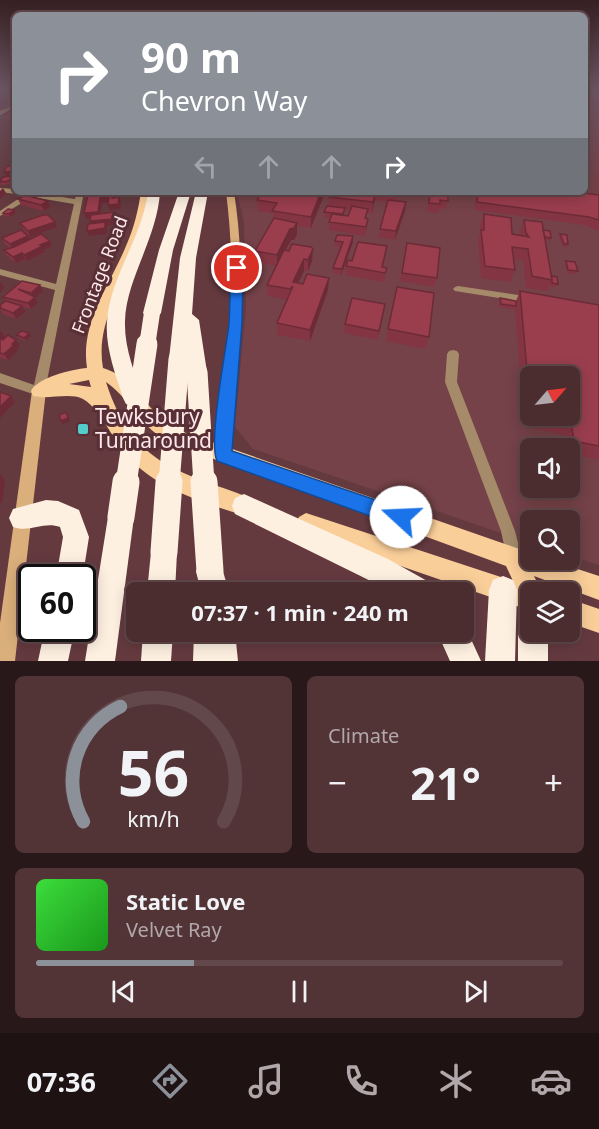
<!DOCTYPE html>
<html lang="en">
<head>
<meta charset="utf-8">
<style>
  body { margin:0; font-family:"Noto Sans",sans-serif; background:#523437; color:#f1f3f6; height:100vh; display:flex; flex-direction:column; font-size:22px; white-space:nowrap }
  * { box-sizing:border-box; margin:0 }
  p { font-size:20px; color:#b2a7aa }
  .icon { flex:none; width:33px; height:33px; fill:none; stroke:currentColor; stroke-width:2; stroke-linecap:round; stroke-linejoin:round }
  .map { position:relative; height:661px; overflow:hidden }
  .panel { display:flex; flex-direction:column; gap:15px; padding:15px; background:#29181a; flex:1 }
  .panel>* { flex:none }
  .banner { position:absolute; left:12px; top:12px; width:576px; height:183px; border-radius:9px; box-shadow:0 3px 15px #0003,0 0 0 2px #62484b; background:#8c9099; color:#fff; overflow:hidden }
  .needle { width:39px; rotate:62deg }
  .tools { position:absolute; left:520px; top:366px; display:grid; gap:12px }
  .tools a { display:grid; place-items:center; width:60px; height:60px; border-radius:9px; background:#4b2c2f; box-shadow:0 3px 15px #0003,0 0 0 2px #62484b; font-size:30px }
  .speed { position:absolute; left:18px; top:564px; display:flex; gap:12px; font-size:30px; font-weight:700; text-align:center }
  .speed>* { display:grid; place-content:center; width:78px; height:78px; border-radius:50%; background:#4b2c2f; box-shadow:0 3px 15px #0003,0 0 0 2px #62484b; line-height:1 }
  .speed .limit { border:3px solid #111; border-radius:9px; background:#fff; color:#111 }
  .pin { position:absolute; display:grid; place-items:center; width:51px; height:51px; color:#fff; margin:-26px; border:3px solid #fff; border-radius:50%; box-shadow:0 2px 6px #0007 }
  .me { position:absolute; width:66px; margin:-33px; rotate:290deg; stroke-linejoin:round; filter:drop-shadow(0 0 4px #0008) }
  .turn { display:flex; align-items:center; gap:21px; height:126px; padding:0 30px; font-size:27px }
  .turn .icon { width:78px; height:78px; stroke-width:2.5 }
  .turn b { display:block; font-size:42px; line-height:51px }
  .lanes { display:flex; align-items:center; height:57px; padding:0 30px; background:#0003; justify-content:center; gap:30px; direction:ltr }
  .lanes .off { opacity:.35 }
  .big { font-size:45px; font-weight:700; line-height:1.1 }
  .panel .tile { flex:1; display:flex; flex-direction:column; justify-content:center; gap:9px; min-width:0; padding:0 21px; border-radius:9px; background:#523437 }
  .panel .dial { align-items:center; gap:0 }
  .dial svg { height:156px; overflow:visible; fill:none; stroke:#62484b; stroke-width:7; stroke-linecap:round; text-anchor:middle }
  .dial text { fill:#f1f3f6; stroke:none }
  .song { display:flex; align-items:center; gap:18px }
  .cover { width:72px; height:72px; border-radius:9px; background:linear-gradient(135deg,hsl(120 70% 55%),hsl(120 70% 35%)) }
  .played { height:6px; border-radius:3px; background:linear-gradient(90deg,#8c9099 30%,#62484b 30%) }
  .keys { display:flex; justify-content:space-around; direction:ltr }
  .heat { display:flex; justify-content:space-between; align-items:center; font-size:33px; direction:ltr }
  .panel .tiles { flex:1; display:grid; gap:15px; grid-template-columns:1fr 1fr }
  .tile:last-child { grid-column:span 2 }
  .trip { position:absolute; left:126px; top:582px; width:348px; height:60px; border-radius:9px; background:#4b2c2f; box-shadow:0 3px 15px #0003,0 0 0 2px #62484b; font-weight:700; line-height:60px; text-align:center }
  .menu { display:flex; height:96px; justify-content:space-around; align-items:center; background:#1e1213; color:#b2a7aa }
  .menu .icon { width:42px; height:42px }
  .menu .on { color:#8c9099 }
  .menu b { font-size:27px; color:#f1f3f6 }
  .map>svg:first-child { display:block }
</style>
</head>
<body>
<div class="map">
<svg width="599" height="661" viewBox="0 0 599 661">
  <rect width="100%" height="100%" fill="#643a3f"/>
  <path fill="#744248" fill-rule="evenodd" d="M585 89H599V565L570 556V520H531V543L253 449 235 427 246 306 244 223 237 192H585ZM531 376H570V416H531ZM531 448H570V488H531Z"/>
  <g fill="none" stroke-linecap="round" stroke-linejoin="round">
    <g fill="#a58b6a" fill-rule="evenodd">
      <path d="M3 89H15V92L5 91Z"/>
      <path d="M15 105V109L0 115V111Z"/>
      <path d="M0 188 15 189V192H30L75 199 76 192H84L45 391 43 394 39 396 0 383V373L34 385 55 290 0 275V269L56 284 74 204 32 197 0 216V211L24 195 0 192Z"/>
      <path d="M458 286 531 297 536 300 531 303 455 291 453 289 455 287Z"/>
      <path d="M453 350 457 351 459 354 457 382 515 531 522 558 520 564 514 566 508 564 501 531 445 382 447 354 449 351Z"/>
    </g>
    <g fill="#daaf7b" fill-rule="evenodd">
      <path d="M226 192H234C246 268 240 338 232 414 231 427 233 449 228 460L223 462 218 460 215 455V443C217 413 223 384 227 355 233 300 233 246 226 192Z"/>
      <path d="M39 386 44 387 46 391 15 661H0V623L32 391 34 387Z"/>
    </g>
    <g fill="#face99" fill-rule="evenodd">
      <path d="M141 192H151C149 211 145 228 138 246 123 286 95 324 103 368 131 377 135 392 154 411 163 421 174 427 186 433L531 553V560H550L599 576V600L534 576 542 592H531V611L299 531 295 524 299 517 306 513 513 581 506 566 173 444C138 427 134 402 106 382 134 470 184 471 258 501L261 508 258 515 251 518C209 504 159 491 128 457 111 439 104 412 83 399 70 392 47 400 33 396L31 391C37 378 72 369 87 368 80 323 110 285 126 246 134 228 138 211 141 192ZM89 380 91 387 69 384Z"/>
      <path d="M570 599 599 609V633L570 623Z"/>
    </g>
    <g fill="#fdf0e1" fill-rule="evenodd">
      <path d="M148 192H160C157 239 126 279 125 321 124 348 135 373 143 398L140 404 133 406 126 404 123 398C115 373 105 347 107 321 110 277 142 238 148 192Z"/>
      <path d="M179 192H191L173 250 161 313 158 317H146L143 313 159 250Z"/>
      <path d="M196 192H208L196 258 192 314 199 320 207 372 204 377 197 380 190 377 186 363 179 366 172 364 169 359 180 258Z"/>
      <path d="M244 494 388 559 429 582 433 592H393L235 514 232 506 235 498Z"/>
      <path d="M46 500 58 501 79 510 89 537 82 581V578H56L63 537 60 527C44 521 29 533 13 527L9 518 13 509Z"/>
      <path d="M121 505 130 508 134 517 115 661H85L108 517 112 508Z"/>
      <path d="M164 539 173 543 177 552 175 592H147L151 552 155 543Z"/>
      <path d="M210 557 220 561 229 592H201L196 571 200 561Z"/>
      <path d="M503 576 513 580 517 590 515 661H485L489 590 493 580Z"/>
      <path d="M531 618V632H548V661H518V632L523 622Z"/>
      <path d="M464 624 481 661H450L437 632H464Z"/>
      <path d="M45 628H75L68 661H38Z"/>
      <path d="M143 632H173L171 661H141Z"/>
      <path d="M194 632H235L238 661H193Z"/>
    </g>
    <path stroke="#fdf0e1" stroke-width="16" d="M147 346 152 313"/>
    <g stroke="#fdf0e1" stroke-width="21">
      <path d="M197 372 204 484"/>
      <path d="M126 484 147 344"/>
      <path d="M169 484 179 359"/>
    </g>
    <g stroke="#fdf0e1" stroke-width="27">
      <path d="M204 482 210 571"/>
      <path d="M121 517 126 482"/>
      <path d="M164 552 169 482"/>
    </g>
  </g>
  <g fill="#843543" fill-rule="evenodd">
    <path d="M8 93H15V101L0 109 9 97Z"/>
    <path d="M15 107V120L6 119 4 114Z"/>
    <path d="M12 179 10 184 1 185 0 183V181Z"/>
    <path d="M262 192H324V195L311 228 297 226V234L294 240H291L285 250 312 261 308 271H304L298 283 328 290 310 341 277 335V323L287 300 267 296V285L276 266 256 262 255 251 273 220V213L258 211 257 200Z"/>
    <path d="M331 192H400L397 201 406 202 405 211 395 240 379 237 380 229 387 202 375 200 372 213H367L366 218 367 227 365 236 329 230V222L330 218H324V212L329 206V197ZM345 210H350L348 216 344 215Z"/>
    <path d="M430 192H448L446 209 439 208 438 213 427 211Z"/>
    <path d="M476 192H576L599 196V231L585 225 475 210Z"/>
    <path d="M18 199 48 201 50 207 44 211 21 205Z"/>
    <path d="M3 213H16L10 217 4 216Z"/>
    <path d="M484 214 512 234 521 235 520 231 524 220 543 230 551 238 550 241 545 240 552 276 558 284 556 287 550 286V285L547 291 526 288 523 260 513 259 515 270 510 282 481 278 478 241 480 233V225Z"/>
    <path d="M20 223 57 227 30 237 23 229Z"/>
    <path d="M560 234 568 244 567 247H563L559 236Z"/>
    <path d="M28 236 30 239 52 246 44 250 45 252 27 261 25 259 16 263 7 256 4 250 10 248 5 244 2 238Z"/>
    <path d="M353 236V242L341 275 333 273V268L341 247 335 246V241Z"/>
    <path d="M407 243 437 278 434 287 400 281Z"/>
    <path d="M386 255 383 267 387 268 384 282 345 275 346 266 352 261Z"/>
    <path d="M566 261 578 271 576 274 567 273 565 264Z"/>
    <path d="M40 285 43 291 35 298 38 303 31 309 23 307 26 312 16 319 3 314 0 309V305L6 301 3 297Z"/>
    <path d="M397 287 429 337 425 349 386 341Z"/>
    <path d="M520 291 599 305V460L570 453V448H565L563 435 524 426 515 309 499 307V301L500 298 516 301ZM531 376 570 416H531Z"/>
    <path d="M385 304 378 340 344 333 345 324Z"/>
    <path d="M0 331 5 337 2 340 20 346 17 349 18 351 8 360 0 358Z"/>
    <path d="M29 333 31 336 26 341 18 338 17 335Z"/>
  </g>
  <g fill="#6c2b37">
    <path d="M15 99V101L10 104 9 102Z"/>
    <path d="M7 100 9 104 0 109V103Z"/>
    <path d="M15 168V174L5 175 4 172Z"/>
    <path d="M3 188 6 193 0 199V191Z"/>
    <path d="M89 192H106V194L91 197Z"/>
    <path d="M321 192H324V195L311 228V217Z"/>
    <path d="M376 193 374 204 372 213 373 202Z"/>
    <path d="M109 197 111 203H102L100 217 86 219 84 213 100 198Z"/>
    <path d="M119 197 121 203 120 209 110 210 108 205Z"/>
    <path d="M48 201 50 207 44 211 41 205Z"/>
    <path d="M406 202 405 211 395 240 396 231Z"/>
    <path d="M14 210 16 213 10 217 9 214Z"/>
    <path d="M115 212 117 218 116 224 107 226V234L89 236 87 231 92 227 90 221Z"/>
    <path d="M55 222 57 227 30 237 28 231Z"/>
    <path d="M297 223V234L294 240H291L277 266V255L290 229Z"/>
    <path d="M28 236 31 241 13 250 10 244Z"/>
    <path d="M353 236V242L341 275 342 269Z"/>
    <path d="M50 241 52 246 44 250 45 252 27 261 24 255 40 245Z"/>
    <path d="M313 249 312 261 308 271V260Z"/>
    <path d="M22 253 25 259 16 263 13 257Z"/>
    <path d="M304 259V271L293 294V282Z"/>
    <path d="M329 278 328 290 310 341V330Z"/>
    <path d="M1 282 4 288 0 293V283Z"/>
    <path d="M40 285 43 291 35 298 38 303 31 309 28 303 34 298 31 293Z"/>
    <path d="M22 306 26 312 16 319 13 313Z"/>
    <path d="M1 331 5 337 0 341V332Z"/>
    <path d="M29 333 31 336 26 341 24 338Z"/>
    <path d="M16 340 20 346 17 349 18 351 8 360 4 354Z"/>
    <path d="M11 396 15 402 0 418V407Z"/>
    <path d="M66 412 70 421 63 424 61 421Z"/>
    <path d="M0 474 5 480 2 503H0Z"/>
  </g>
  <g fill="#9a3e4e" stroke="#6c2b37" stroke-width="1.5">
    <path d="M14 89 15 94 8 93V90Z"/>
    <path d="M9 97H15V99L9 102 7 100 0 101Z"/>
    <path d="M15 107V114H4Z"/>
    <path d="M7 166H15L14 171 4 172Z"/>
    <path d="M11 176 9 181 0 182 3 177Z"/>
    <path d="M104 192H113L112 198 119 197 118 204 108 205 109 197 100 198 98 212 84 213 88 195 104 194Z"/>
    <path d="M262 192H321L311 217 272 211 277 203 257 200Z"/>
    <path d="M331 192H366L376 193 373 202 329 197Z"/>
    <path d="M430 192H448V201L440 200V204L429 203Z"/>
    <path d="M478 192H576L599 195V220L589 217 477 202Z"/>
    <path d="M25 195 48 201 41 205 18 199Z"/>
    <path d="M388 200 406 202 396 231 380 229Z"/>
    <path d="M327 206 345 208 343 214 324 212Z"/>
    <path d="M352 206 368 209 365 218 368 219 366 227 329 222 332 214 348 216Z"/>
    <path d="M8 209 14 210 9 214 3 213Z"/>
    <path d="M115 212V219L90 221 91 215Z"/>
    <path d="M484 214 511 218 512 234 529 237 526 233 524 220 542 222 552 280 532 276 528 249 512 247 515 270 485 266 481 230H484Z"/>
    <path d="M43 215H48L55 222 28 231 20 223Z"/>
    <path d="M274 218 297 223 294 228 290 229 277 255 255 251Z"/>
    <path d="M105 222V228L87 231 88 224Z"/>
    <path d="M21 230 28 236 10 244 2 238Z"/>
    <path d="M543 230 550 231 551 238 545 237Z"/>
    <path d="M41 234 50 241 40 245 43 246 24 255 22 253 13 257 4 250 14 247Z"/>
    <path d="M560 234 567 235 568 244H564Z"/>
    <path d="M337 235 353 236 342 269 333 268 343 242 335 241Z"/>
    <path d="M358 242 387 246 382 267 387 268 385 273 346 266 348 260 352 261Z"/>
    <path d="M407 243 440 248 437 278 402 273Z"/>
    <path d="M292 244 311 247 313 249 308 260 304 259 293 282 303 284 307 274 329 278 310 330 277 323 293 286 290 289 267 285 284 250 289 251Z"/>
    <path d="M566 261 575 262 578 271 568 270Z"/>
    <path d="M552 276 557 277 558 284 552 283Z"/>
    <path d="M22 281 40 285 31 293 18 289 35 297 28 303 3 297Z"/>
    <path d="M397 287 434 293 429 337 388 329Z"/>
    <path d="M520 291 599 305V446L574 441 571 423 534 416H570V376H531V415Z"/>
    <path d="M352 298 385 304 379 331 345 324Z"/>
    <path d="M500 298 516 301V306L501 304Z"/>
    <path d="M6 301 22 306 13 313 0 308 1 307 0 305Z"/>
    <path d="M21 331 29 333 24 338 17 335Z"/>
    <path d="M8 335 16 340 12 344 14 345 4 354 0 353V339L3 340Z"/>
    <path d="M0 392 11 396 0 407Z"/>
    <path d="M66 412 68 418 61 421 59 415Z"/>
  </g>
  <linearGradient id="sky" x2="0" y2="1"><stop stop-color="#372023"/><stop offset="0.49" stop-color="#6c5563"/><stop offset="1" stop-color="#6c5563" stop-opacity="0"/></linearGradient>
  <rect width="599" height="181" fill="url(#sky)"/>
  <path fill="#1a73e8" stroke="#114b97" stroke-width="1.5" d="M237 265 243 268 242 323 232 451 408 511 410 517 408 524 401 527 217 461C208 441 226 351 229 324 230 306 230 287 231 268Z"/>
  <rect fill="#53cdc9" stroke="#582f34" stroke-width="2" x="77" y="423" width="12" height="12" rx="3"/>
  <g text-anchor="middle" stroke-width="6" stroke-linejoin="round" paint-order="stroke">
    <g font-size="18" fill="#fde7e9" stroke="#582f34">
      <text transform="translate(100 275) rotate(-69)" y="6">Frontage Road</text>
    </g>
    <g font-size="21" fill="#fde7e9" stroke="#582f34" text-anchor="start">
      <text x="95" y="424">Tewksbury<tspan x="95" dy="24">Turnaround</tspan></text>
    </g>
  </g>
</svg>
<div class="tools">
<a><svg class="needle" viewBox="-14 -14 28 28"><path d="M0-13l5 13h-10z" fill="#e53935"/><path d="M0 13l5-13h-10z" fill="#b2a7aa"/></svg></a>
<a><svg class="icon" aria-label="sound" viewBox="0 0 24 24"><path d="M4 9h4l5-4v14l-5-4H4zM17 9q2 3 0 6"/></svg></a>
<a><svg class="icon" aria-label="search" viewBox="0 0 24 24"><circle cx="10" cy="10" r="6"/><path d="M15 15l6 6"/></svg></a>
<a><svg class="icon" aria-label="layers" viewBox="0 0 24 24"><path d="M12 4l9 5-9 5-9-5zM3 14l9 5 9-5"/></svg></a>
</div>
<div class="speed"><div class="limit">60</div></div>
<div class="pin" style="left:237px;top:268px;background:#d93025"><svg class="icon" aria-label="arrive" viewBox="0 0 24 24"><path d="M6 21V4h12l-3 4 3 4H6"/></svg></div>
<svg class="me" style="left:401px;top:517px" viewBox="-20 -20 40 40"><circle r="19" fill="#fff"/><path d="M0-13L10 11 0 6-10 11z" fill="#1a73e8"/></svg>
<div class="trip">07:37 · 1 min · 240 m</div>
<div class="banner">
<div class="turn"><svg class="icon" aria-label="right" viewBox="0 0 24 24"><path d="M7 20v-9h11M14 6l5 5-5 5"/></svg><div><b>90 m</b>Chevron Way</div></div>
<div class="lanes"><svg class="icon off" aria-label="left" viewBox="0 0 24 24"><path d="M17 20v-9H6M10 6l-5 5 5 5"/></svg><svg class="icon off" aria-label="ahead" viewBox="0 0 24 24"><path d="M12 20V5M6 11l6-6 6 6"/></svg><svg class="icon off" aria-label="ahead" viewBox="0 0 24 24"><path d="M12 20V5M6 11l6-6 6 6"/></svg><svg class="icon" aria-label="right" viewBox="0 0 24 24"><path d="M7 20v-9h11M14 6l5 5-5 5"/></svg></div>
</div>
</div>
<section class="panel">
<div class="tiles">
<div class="tile dial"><svg viewBox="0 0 100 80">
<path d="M14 69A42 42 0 1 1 86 69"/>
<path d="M14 69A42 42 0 0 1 33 10" stroke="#8c9099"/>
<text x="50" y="56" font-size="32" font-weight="700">56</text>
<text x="50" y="72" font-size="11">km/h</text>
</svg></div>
<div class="tile"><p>Climate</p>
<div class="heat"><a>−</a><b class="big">21°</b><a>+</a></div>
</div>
<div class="tile">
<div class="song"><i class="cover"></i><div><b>Static Love</b><p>Velvet Ray</p></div></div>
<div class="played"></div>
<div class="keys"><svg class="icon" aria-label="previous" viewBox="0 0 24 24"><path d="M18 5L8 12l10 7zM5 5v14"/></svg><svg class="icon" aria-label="pause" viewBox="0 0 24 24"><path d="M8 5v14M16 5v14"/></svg><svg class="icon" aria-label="next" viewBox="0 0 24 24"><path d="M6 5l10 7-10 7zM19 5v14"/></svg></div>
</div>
</div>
</section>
<nav class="menu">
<b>07:36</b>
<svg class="icon on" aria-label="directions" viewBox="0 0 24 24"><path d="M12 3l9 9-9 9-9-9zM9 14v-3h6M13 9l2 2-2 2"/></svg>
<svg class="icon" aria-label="music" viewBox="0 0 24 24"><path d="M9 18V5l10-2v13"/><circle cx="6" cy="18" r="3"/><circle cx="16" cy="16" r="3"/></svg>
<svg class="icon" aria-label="phone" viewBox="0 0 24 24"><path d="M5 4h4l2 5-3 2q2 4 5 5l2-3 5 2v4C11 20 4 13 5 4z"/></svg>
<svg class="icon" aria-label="climate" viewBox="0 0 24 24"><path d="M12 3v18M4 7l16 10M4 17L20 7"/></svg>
<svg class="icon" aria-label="car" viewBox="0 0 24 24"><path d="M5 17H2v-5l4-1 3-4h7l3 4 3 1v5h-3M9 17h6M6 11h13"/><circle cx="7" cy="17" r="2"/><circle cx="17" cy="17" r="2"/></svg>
</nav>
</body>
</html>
